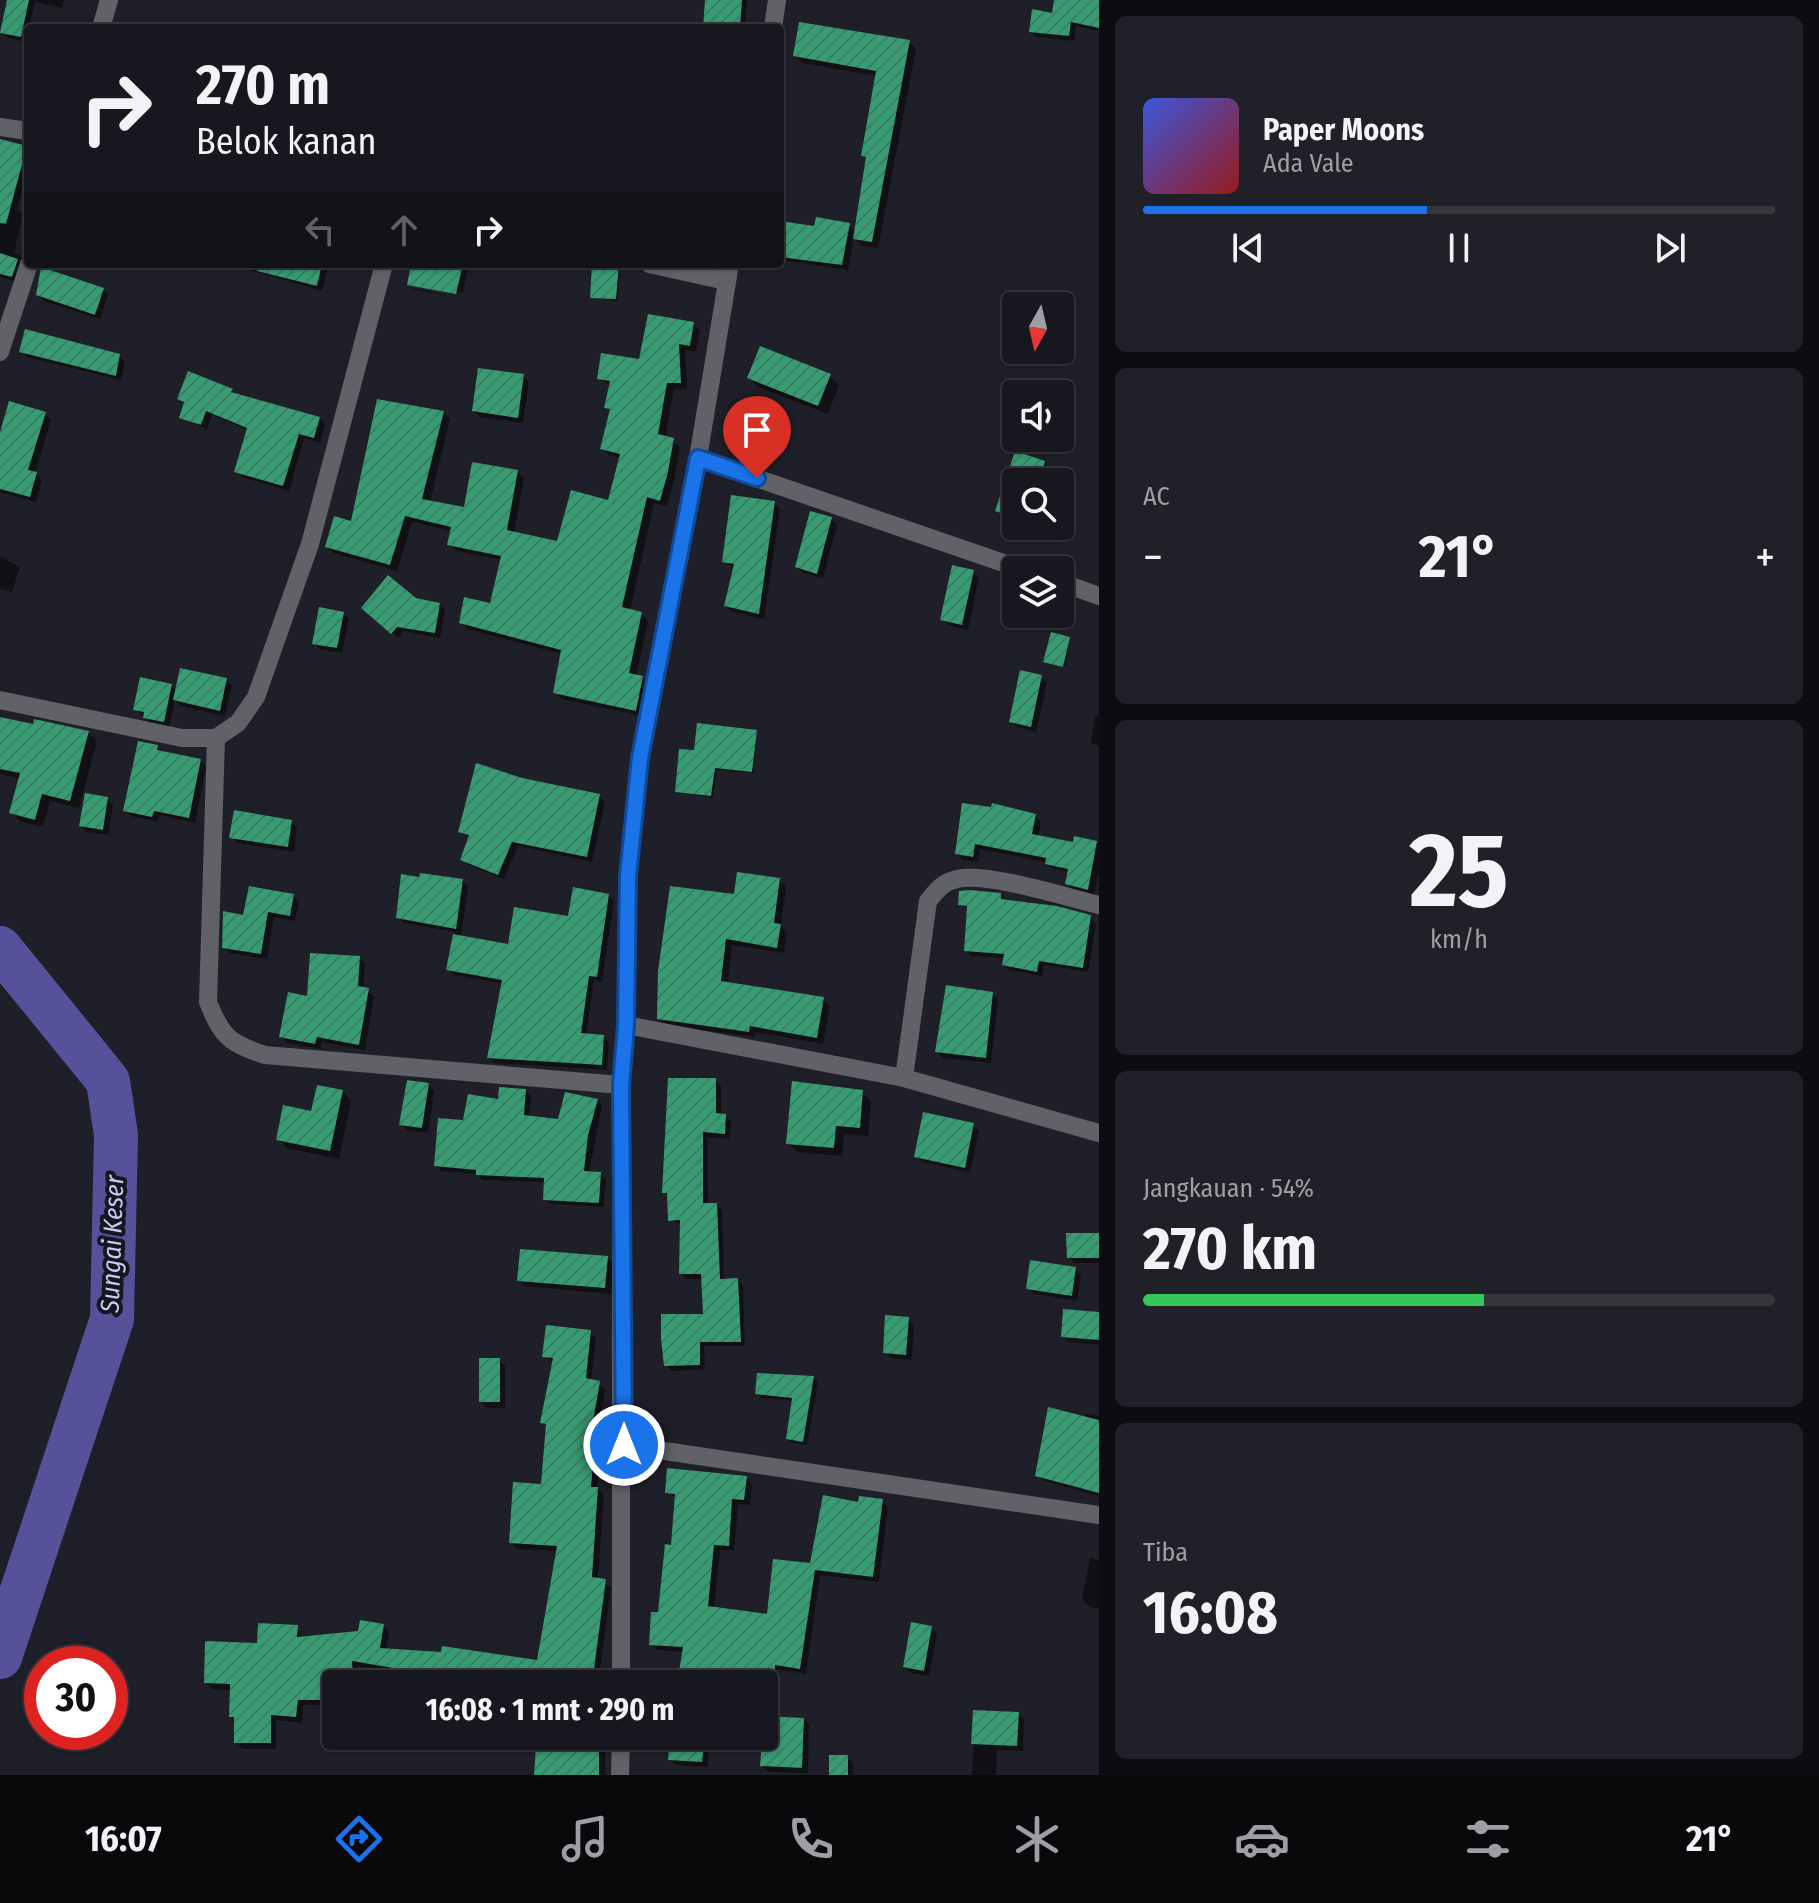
<!DOCTYPE html>
<html lang="id">
<head>
<meta charset="utf-8">
<style>
  body { margin:0; font-family:"Fira Sans Condensed",sans-serif; background:#202028; color:#f1f3f6; height:100vh; display:flex; flex-direction:column; font-size:30px; white-space:nowrap }
  * { box-sizing:border-box; margin:0 }
  p { font-size:26px; color:#9e9fa4 }
  .icon { flex:none; width:44px; height:44px; fill:none; stroke:currentColor; stroke-width:2; stroke-linecap:round; stroke-linejoin:round }
  .map { position:relative; flex:1; overflow:hidden }
  .details { display:flex; flex-direction:column; gap:16px; padding:16px; background:#0d0d11; width:720px }
  .details>* { flex:none }
  .banner { position:absolute; left:24px; top:24px; width:760px; height:244px; border-radius:8px; box-shadow:0 2px 6px #0004,0 0 0 2px #36363d; background:#17171f; color:#f1f3f6; overflow:hidden }
  .needle { width:52px; rotate:188deg }
  .controls { position:absolute; left:1002px; top:292px; display:grid; gap:16px }
  .controls a { display:grid; place-items:center; width:72px; height:72px; border-radius:8px; background:#17171f; box-shadow:0 2px 6px #0004,0 0 0 2px #36363d; font-size:40px }
  .speed { position:absolute; left:24px; top:1646px; display:flex; gap:16px; font-size:40px; font-weight:700; text-align:center }
  .speed>* { display:grid; place-content:center; width:104px; height:104px; border-radius:50%; background:#17171f; box-shadow:0 2px 6px #0004,0 0 0 2px #36363d; line-height:1 }
  .speed .limit { border:12px solid #d22; background:#fff; color:#111 }
  .pin { position:absolute; display:grid; place-items:center; width:68px; height:68px; color:#fff; margin:-82px -34px; border-radius:50% 50% 50% 0; rotate:-45deg; box-shadow:0 0 8px #0007 }
  .pin .icon { rotate:45deg }
  .me { position:absolute; width:88px; margin:-44px; rotate:0deg; stroke-linejoin:round; filter:drop-shadow(0 0 6px #0008) }
  .turn { display:flex; align-items:center; gap:28px; height:168px; padding:0 40px; font-size:36px }
  .turn .icon { width:104px; height:104px; stroke-width:2.5 }
  .turn b { display:block; font-size:56px; line-height:68px }
  .lanes { display:flex; align-items:center; height:76px; padding:0 40px; background:#0003; justify-content:center; gap:40px; direction:ltr }
  .lanes .off { opacity:.35 }
  .big { font-size:60px; font-weight:700; line-height:1.1 }
  .details .card { flex:1; display:flex; flex-direction:column; justify-content:center; gap:12px; min-width:0; padding:0 28px; border-radius:12px; background:#202028 }
  .details .dial { align-items:center; gap:0 }
  .dial b { font-size:104px; line-height:1 }
  .song { display:flex; align-items:center; gap:24px }
  .cover { width:96px; height:96px; border-radius:12px; background:linear-gradient(135deg,hsl(230 70% 55%),hsl(0 70% 35%)) }
  .played { height:8px; border-radius:4px; background:linear-gradient(90deg,#1a73e8 45%,#36363d 45%) }
  .keys { display:flex; justify-content:space-around; direction:ltr }
  .heat { display:flex; justify-content:space-between; align-items:center; font-size:44px; direction:ltr }
  .charge { height:12px; border-radius:6px; background:linear-gradient(90deg,#34c759 54%,#36363d 0) }
  .trip { position:absolute; left:322px; top:1670px; width:456px; height:80px; border-radius:8px; background:#17171f; box-shadow:0 2px 6px #0004,0 0 0 2px #36363d; font-weight:700; line-height:80px; text-align:center }
  .menu { display:flex; height:128px; justify-content:space-around; align-items:center; background:#09090c; color:#9e9fa4 }
  .menu .icon { width:56px; height:56px }
  .menu .on { color:#1a73e8 }
  .menu b { font-size:36px; color:#f1f3f6 }
  main { display:flex; flex:1; min-height:0 }
  .map>svg:first-child { display:block }
</style>
</head>
<body>
<main>
<div class="map">
<svg width="1099" height="1775" viewBox="0 0 1099 1775">
  <defs>
    <pattern id="building-hatch" width="6" height="6" patternUnits="userSpaceOnUse" patternTransform="scale(2)"><rect width="6" height="6" fill="#369c72"/><path d="M-1 1l2-2M0 6l6-6M5 7l2-2" fill="none" stroke="#3c7f64"/></pattern>
  </defs>
  <rect width="100%" height="100%" fill="#1f1f29"/>
  <g fill="#0007">
    <path d="M9 0H64L62 8 35 2 26 42 8 38 2 32Z"/>
    <path d="M707 0H747L745 28H705Z"/>
    <path d="M1057 0H1099V31L1076 26 1074 41 1036 37 1031 32 1054 15Z"/>
    <path d="M157 24 173 28H156Z"/>
    <path d="M909 42 916 49 878 248 862 246 854 238 848 270 780 260V223L816 228 849 225 856 232 868 160 863 155 877 76 802 63 795 55Z"/>
    <path d="M0 140 28 149V170L17 209 23 214 14 252 23 258 18 282 0 277Z"/>
    <path d="M230 264H329L322 291Z"/>
    <path d="M413 264H464L468 269 463 293 413 284V288L462 299 415 290 409 284Z"/>
    <path d="M594 264H620L618 301 592 297Z"/>
    <path d="M102 289 108 295 100 319 44 301 38 294Z"/>
    <path d="M693 324 700 331 696 352 685 350 687 389 674 390 665 438 680 447 674 480 667 507 654 503 630 611 641 614 648 621 636 677 649 685 642 716 562 699 555 692 562 654 468 629 461 622 492 605 502 560 457 551 450 544 452 531 412 522 397 571 334 553 327 546 352 523 443 412 450 419 430 502 466 509 517 471 524 478 514 533 559 543 610 503 621 458 609 455 602 448 611 411 607 407 611 386 600 379 641 361Z"/>
    <path d="M21 351 119 356 125 362 121 380 27 357Z"/>
    <path d="M523 376 529 382 523 423 480 417 474 411Z"/>
    <path d="M830 376 839 385 828 414 758 387 749 378Z"/>
    <path d="M232 391 236 396 319 418 325 424 320 443 304 438 289 491 242 477 236 471 248 430 212 415 207 430 181 417 185 405 179 399Z"/>
    <path d="M45 414 51 420 35 473 42 480 36 502 0 492V429Z"/>
    <path d="M1016 454 1044 463 1050 469 1046 482H1016V521L998 511Z"/>
    <path d="M774 503 780 509 764 619 732 612 726 606 735 568 724 561Z"/>
    <path d="M831 519 837 525 823 578 803 573 797 567Z"/>
    <path d="M0 556 20 567 12 592 0 589Z"/>
    <path d="M973 572 979 578 968 630 948 625 942 619Z"/>
    <path d="M415 600 439 605 445 610 440 638 403 631 398 638 368 613Z"/>
    <path d="M343 613 349 619 342 653 320 649 314 643Z"/>
    <path d="M1069 639 1066 666 1046 661Z"/>
    <path d="M1041 677 1047 683 1036 732 1017 727 1011 721Z"/>
    <path d="M226 680 232 686 225 716 181 706 175 700 169 727 151 723 135 709 171 686 177 691Z"/>
    <path d="M1095 716 1099 717V748L1091 742Z"/>
    <path d="M0 719 88 733 97 741 79 808 50 801 43 827 20 821 11 812 20 779 0 774Z"/>
    <path d="M756 732 754 773 717 770 713 798 677 792 696 752Z"/>
    <path d="M157 747 163 753 200 761 206 767 195 823 159 815 158 822 131 816 125 810Z"/>
    <path d="M521 779 599 796 605 802 592 862 518 846 504 879 468 865 462 860 470 838 461 831Z"/>
    <path d="M107 799 113 805 108 835 87 832 81 826Z"/>
    <path d="M964 806 1035 816 1041 822 1038 837 1075 844 1076 839 1099 843V872L1094 894 1073 889 1067 883 1069 872 1053 869 1046 862 980 849 978 862 963 860 957 854Z"/>
    <path d="M291 822 297 828 294 852 238 843 232 837Z"/>
    <path d="M779 880 786 887 781 926 787 933 784 953 732 945 728 984 823 999 830 1006 823 1044 756 1032 755 1037 666 1025 659 1018 736 896Z"/>
    <path d="M462 881 468 887 461 938 509 946 608 895 614 901 602 982 594 980 586 1036 603 1037 609 1042 607 1070 495 1063 489 1057 504 984 454 975 448 969 455 932 404 923 398 917Z"/>
    <path d="M1000 895 1006 901 1090 917 1096 923 1088 972 1044 965 1042 976 1009 970 1004 965 1005 958 971 956 966 950 968 910 960 904Z"/>
    <path d="M293 896 299 902 295 921 274 917 267 959 230 953 224 947 245 917Z"/>
    <path d="M359 958 365 964 363 989 374 996 365 1050 322 1042 321 1049 287 1043 281 1037 308 998Z"/>
    <path d="M992 994 998 1000 991 1063 943 1058 937 1052Z"/>
    <path d="M715 1080 721 1086V1115L731 1121 730 1139 707 1137 708 1205H716L722 1210 724 1281 737 1280 743 1286 745 1346H704L705 1369 672 1371 666 1365 705 1316 703 1279H687L681 1273 682 1225 670 1220 669 1198 664 1192Z"/>
    <path d="M428 1085 434 1091 428 1133 407 1130 401 1124Z"/>
    <path d="M342 1091 351 1101 339 1159 287 1148 278 1139Z"/>
    <path d="M525 1091 531 1096 529 1117 559 1121 597 1101 602 1106 589 1173 600 1174 606 1179 604 1207 551 1204 545 1199 546 1182 483 1180 477 1174 441 1171 436 1166 465 1122Z"/>
    <path d="M862 1092 871 1101 868 1136 844 1134 842 1156 797 1152 788 1143Z"/>
    <path d="M973 1125 979 1131 970 1172 922 1162 916 1156Z"/>
    <path d="M1099 1235V1263H1075L1069 1257Z"/>
    <path d="M607 1258 613 1264 611 1294 525 1286 519 1280Z"/>
    <path d="M1075 1269 1081 1275 1077 1301 1034 1294 1028 1288Z"/>
    <path d="M1099 1314V1345L1069 1342 1063 1336Z"/>
    <path d="M908 1319 914 1325 912 1360 891 1358 885 1352Z"/>
    <path d="M590 1332 596 1338 591 1381 605 1389 596 1444 600 1448 597 1488 604 1495 598 1580 611 1587 599 1677 608 1678 614 1684H413V1675L357 1666 358 1679 329 1682V1705H303L302 1723 276 1720V1749H242L236 1742V1721L231 1716 232 1690 212 1689 206 1683 259 1645 297 1627 303 1638 360 1633 383 1626 389 1632 386 1651 539 1663 558 1551 517 1549 511 1542 543 1486 548 1427 543 1422 554 1362 544 1356Z"/>
    <path d="M499 1360 505 1366V1408H487L481 1402Z"/>
    <path d="M813 1378 818 1382 807 1445 793 1443 788 1439 794 1401 761 1398 757 1393Z"/>
    <path d="M1086 1414 1099 1416V1496L1042 1480 1037 1475Z"/>
    <path d="M746 1478 752 1484 750 1505 738 1504 734 1551 720 1550 714 1609 769 1617 860 1504 882 1501 888 1507 879 1582 820 1575 806 1674 776 1669 770 1663 731 1684H680L684 1652 657 1650 651 1644 673 1547 677 1498 667 1492Z"/>
    <path d="M1090 1558 1099 1560V1609L1090 1607 1082 1599Z"/>
    <path d="M931 1628 937 1634 929 1676 911 1673 905 1667Z"/>
    <path d="M975 1713 1018 1714 1024 1720 1023 1751 997 1750 996 1775H972Z"/>
    <path d="M803 1719 809 1725 808 1773 768 1772 762 1766Z"/>
    <path d="M539 1736H605V1775H536Z"/>
    <path d="M673 1736H710L708 1767 676 1765 670 1759Z"/>
    <path d="M847 1757 853 1763V1775H831Z"/>
  </g>
  <g fill="none" stroke-linecap="round" stroke-linejoin="round">
    <path stroke="#55519a" stroke-width="44" d="M0 948 108 1081 116 1135 112 1319 0 1657"/>
  </g>
  <g fill="url(#building-hatch)">
    <path d="M7 0H29L21 37 0 33Z"/>
    <path d="M705 0H742L740 28H703Z"/>
    <path d="M1054 0H1099V28L1071 22 1069 36 1029 32 1032 9 1052 13Z"/>
    <path d="M799 22 910 40 872 242 853 239 866 157 861 156 876 71 793 56Z"/>
    <path d="M0 139 27 146 6 224 0 223Z"/>
    <path d="M816 217 850 223 842 265 780 257V221L814 226Z"/>
    <path d="M0 253 18 259 12 277 0 274Z"/>
    <path d="M258 264H322L317 286 257 271Z"/>
    <path d="M411 264H463L456 294 407 285Z"/>
    <path d="M592 264H619L616 299 590 298Z"/>
    <path d="M41 267 104 288 95 315 36 295Z"/>
    <path d="M648 314 694 322 690 346 679 344 681 383H667L658 434 674 438 668 472 660 501 647 497 622 607 642 612 629 673 643 676 636 711 553 693 561 650 459 623 464 597 490 603 501 556 447 545 451 527 405 516 390 565 325 547 334 516 351 521 377 399 444 411 422 499 464 507 472 462 518 470 507 530 557 541 571 490 608 500 620 454 600 449 610 409 604 408 610 381 597 379 601 353 639 359Z"/>
    <path d="M25 329 120 354 116 376 19 352Z"/>
    <path d="M760 346 831 374 818 406 747 378Z"/>
    <path d="M478 368 524 374 518 418 472 411Z"/>
    <path d="M188 371 233 389 231 392 320 417 314 438 299 434 283 486 234 472 247 428 206 411 201 425 179 418 184 402 177 399Z"/>
    <path d="M9 401 46 412 28 470 37 472 30 497 0 489V432Z"/>
    <path d="M1015 451 1045 461 1039 482H1016V518L995 511Z"/>
    <path d="M731 495 775 501 759 614 724 606 734 564 722 562Z"/>
    <path d="M810 511 832 517 817 574 795 567Z"/>
    <path d="M952 565 974 570 962 625 940 620Z"/>
    <path d="M388 575 416 598 440 603 435 633 397 627 391 634 361 608Z"/>
    <path d="M319 607 344 612 337 648 312 644Z"/>
    <path d="M1051 632 1070 637 1063 667 1043 662Z"/>
    <path d="M180 668 227 678 220 711 173 700Z"/>
    <path d="M1020 670 1042 675 1031 727 1009 722Z"/>
    <path d="M140 677 172 684 164 722 143 718 144 712 133 710Z"/>
    <path d="M0 717 33 724 34 719 89 731 70 801 42 794 35 820 9 813 20 773 0 769Z"/>
    <path d="M697 723 757 730 752 772 715 768 711 796 675 792 679 749 694 750Z"/>
    <path d="M138 741 158 745 157 750 201 759 189 818 154 811 152 817 123 811Z"/>
    <path d="M476 763 522 778 600 794 587 857 512 842 498 875 460 860 469 835 458 832Z"/>
    <path d="M85 793 108 797 103 830 79 826Z"/>
    <path d="M962 803 991 807 992 803 1036 814 1032 834 1073 842 1074 836 1097 841 1088 890 1065 884 1068 869 1045 864 1046 858 975 844 973 857 955 854Z"/>
    <path d="M234 810 292 820 288 847 229 838Z"/>
    <path d="M737 872 780 878 774 923 781 924 777 948 726 939 721 981 824 997 817 1038 750 1026 749 1032 657 1019 658 971 670 886 734 894Z"/>
    <path d="M420 873 463 879 456 929 396 918 401 874 419 877Z"/>
    <path d="M249 886 294 894 290 916 268 912 261 954 222 948 223 911 243 915Z"/>
    <path d="M573 887 609 894 597 977 589 976 581 1033 604 1035 602 1065 487 1058 502 980 446 970 453 934 508 944 514 907 568 916Z"/>
    <path d="M970 890 1001 893V899L1057 906 1091 915 1083 968 1039 961 1037 972 1002 965 1004 954 964 951 967 906 958 905 959 891Z"/>
    <path d="M310 953 360 956 358 986 369 988 359 1045 317 1037 315 1044 279 1037 288 992 307 996Z"/>
    <path d="M946 985 993 992 986 1058 935 1052Z"/>
    <path d="M668 1078H716V1113L726 1114 725 1134 703 1132V1203H717L720 1279 738 1278 741 1342H700V1365L664 1366 661 1339V1314H703L701 1274H679L680 1220 668 1221 667 1193H662Z"/>
    <path d="M407 1080 429 1083 422 1128 399 1125Z"/>
    <path d="M792 1081 863 1090 860 1128 836 1126 834 1148 786 1144Z"/>
    <path d="M317 1085 343 1090 330 1151 276 1140 283 1105 311 1111Z"/>
    <path d="M499 1087 526 1089 524 1115 558 1119 565 1092 598 1099 588 1135 584 1171 601 1172 599 1203 543 1200 544 1178 476 1175V1170L434 1166 438 1118 463 1120 468 1094 498 1099Z"/>
    <path d="M923 1112 974 1123 965 1168 914 1157Z"/>
    <path d="M1066 1233H1099V1258H1067Z"/>
    <path d="M520 1249 608 1256 605 1288 517 1281Z"/>
    <path d="M1030 1260 1076 1267 1072 1296 1026 1289Z"/>
    <path d="M1063 1309 1099 1312V1340L1061 1337Z"/>
    <path d="M885 1315 909 1317 906 1355 883 1353Z"/>
    <path d="M546 1325 591 1330 586 1378 600 1381 590 1439 595 1440 591 1487H598L592 1577 606 1579 592 1684H411V1671L352 1661 353 1674 323 1676 324 1700H298L296 1717 271 1715V1743H234V1717H229L230 1684 204 1683 205 1641 257 1643 258 1623 298 1625 297 1637 358 1631 360 1620 384 1624 380 1648 441 1652 442 1646 537 1660 557 1546 509 1543 513 1482 541 1484 546 1424 540 1423 553 1358 542 1357Z"/>
    <rect x="479" y="1358" width="21" height="44"/>
    <path d="M757 1373 814 1376 803 1442 786 1439 792 1398 755 1394Z"/>
    <path d="M1048 1407 1099 1420V1493L1035 1476Z"/>
    <path d="M667 1468 747 1476 744 1500 732 1499 729 1546 714 1545 708 1606 767 1614 773 1559 810 1563 823 1495 858 1502 859 1496 883 1499 873 1577 815 1570 800 1669 775 1665 774 1684H677L683 1647 649 1645 651 1612H658L665 1544 671 1545 675 1494 665 1493Z"/>
    <path d="M911 1622 932 1626 924 1671 903 1667Z"/>
    <path d="M973 1710 1019 1712 1017 1746 971 1744Z"/>
    <path d="M764 1716 804 1718 802 1768 760 1766Z"/>
    <path d="M554 1736H599V1775H534L536 1746 553 1748Z"/>
    <path d="M670 1736H705L702 1762 668 1760Z"/>
    <rect x="829" y="1755" width="19" height="20"/>
  </g>
  <g fill="none" stroke-linecap="round" stroke-linejoin="round">
    <g stroke="#616267" stroke-width="18">
      <path d="M101 28 109 0"/>
      <path d="M773 28 777 0"/>
      <path d="M0 127 28 131"/>
      <path d="M649 264 726 281"/>
      <path d="M0 352 29 264"/>
      <path d="M698 458 1024 570"/>
      <path d="M1060 582 1099 596"/>
      <path d="M0 700 182 738H216L238 723 256 697 310 544 384 264"/>
      <path d="M216 738 208 1002C222 1037 229 1043 265 1055L621 1085"/>
      <path d="M626 1025 904 1078 1099 1133"/>
      <path d="M904 1078 928 901C937 890 943 882 957 879 987 872 1066 897 1099 905"/>
      <path d="M624 1445 1099 1515"/>
      <path d="M621 1684V1085L626 1025 628 876 640 758 698 458 730 264"/>
      <path d="M620 1775 621 1736"/>
    </g>
  </g>
  <g fill="none" stroke-linecap="round" stroke-linejoin="round">
    <g stroke="#114b97" stroke-width="20">
      <path id="route" d="M624 1445 621 1085 626 1025 628 876 640 758 698 458 757 478"/>
    </g>
    <use href="#route" stroke="#1a73e8" stroke-width="14"/>
  </g>
  <g text-anchor="middle" stroke-width="8" stroke-linejoin="round" paint-order="stroke">
    <g font-size="26" font-style="italic" fill="#c8caf4" stroke="#16161f">
      <text transform="translate(112 1244) rotate(-88)" y="9">Sungai Keser</text>
    </g>
  </g>
</svg>
<div class="controls">
<a><svg class="needle" viewBox="-14 -14 28 28"><path d="M0-13l5 13h-10z" fill="#e53935"/><path d="M0 13l5-13h-10z" fill="#9e9fa4"/></svg></a>
<a><svg class="icon" aria-label="sound" viewBox="0 0 24 24"><path d="M4 9h4l5-4v14l-5-4H4zM17 9q2 3 0 6"/></svg></a>
<a><svg class="icon" aria-label="search" viewBox="0 0 24 24"><circle cx="10" cy="10" r="6"/><path d="M15 15l6 6"/></svg></a>
<a><svg class="icon" aria-label="layers" viewBox="0 0 24 24"><path d="M12 4l9 5-9 5-9-5zM3 14l9 5 9-5"/></svg></a>
</div>
<div class="speed"><div class="limit">30</div></div>
<div class="pin" style="left:757px;top:478px;background:#d93025"><svg class="icon" aria-label="arrive" viewBox="0 0 24 24"><path d="M6 21V4h12l-3 4 3 4H6"/></svg></div>
<svg class="me" style="left:624px;top:1445px" viewBox="-20 -20 40 40"><circle r="17" fill="#1a73e8" stroke="#fff" stroke-width="3"/><path d="M0-11L8 9 0 5-8 9z" fill="#fff"/></svg>
<div class="trip">16:08 · 1 mnt · 290 m</div>
<div class="banner">
<div class="turn"><svg class="icon" aria-label="right" viewBox="0 0 24 24"><path d="M7 20v-9h11M14 6l5 5-5 5"/></svg><div><b>270 m</b>Belok kanan</div></div>
<div class="lanes"><svg class="icon off" aria-label="left" viewBox="0 0 24 24"><path d="M17 20v-9H6M10 6l-5 5 5 5"/></svg><svg class="icon off" aria-label="ahead" viewBox="0 0 24 24"><path d="M12 20V5M6 11l6-6 6 6"/></svg><svg class="icon" aria-label="right" viewBox="0 0 24 24"><path d="M7 20v-9h11M14 6l5 5-5 5"/></svg></div>
</div>
</div>
<section class="details">
<div class="card">
<div class="song"><i class="cover"></i><div><b>Paper Moons</b><p>Ada Vale</p></div></div>
<div class="played"></div>
<div class="keys"><svg class="icon" aria-label="previous" viewBox="0 0 24 24"><path d="M18 5L8 12l10 7zM5 5v14"/></svg><svg class="icon" aria-label="pause" viewBox="0 0 24 24"><path d="M8 5v14M16 5v14"/></svg><svg class="icon" aria-label="next" viewBox="0 0 24 24"><path d="M6 5l10 7-10 7zM19 5v14"/></svg></div>
</div>
<div class="card"><p>AC</p>
<div class="heat"><a>−</a><b class="big">21°</b><a>+</a></div>
</div>
<div class="card dial"><b>25</b><p>km/h</p></div>
<div class="card"><p>Jangkauan · 54%</p><b class="big">270 km</b><div class="charge"></div></div>
<div class="card"><p>Tiba</p><b class="big">16:08</b></div>
</section>
</main>
<nav class="menu">
<b>16:07</b>
<svg class="icon on" aria-label="directions" viewBox="0 0 24 24"><path d="M12 3l9 9-9 9-9-9zM9 14v-3h6M13 9l2 2-2 2"/></svg>
<svg class="icon" aria-label="music" viewBox="0 0 24 24"><path d="M9 18V5l10-2v13"/><circle cx="6" cy="18" r="3"/><circle cx="16" cy="16" r="3"/></svg>
<svg class="icon" aria-label="phone" viewBox="0 0 24 24"><path d="M5 4h4l2 5-3 2q2 4 5 5l2-3 5 2v4C11 20 4 13 5 4z"/></svg>
<svg class="icon" aria-label="climate" viewBox="0 0 24 24"><path d="M12 3v18M4 7l16 10M4 17L20 7"/></svg>
<svg class="icon" aria-label="car" viewBox="0 0 24 24"><path d="M5 17H2v-5l4-1 3-4h7l3 4 3 1v5h-3M9 17h6M6 11h13"/><circle cx="7" cy="17" r="2"/><circle cx="17" cy="17" r="2"/></svg>
<svg class="icon" aria-label="filters" viewBox="0 0 24 24"><path d="M4 7h16M4 17h16"/><circle cx="9" cy="7" r="2"/><circle cx="15" cy="17" r="2"/></svg>
<b>21°</b>
</nav>
</body>
</html>
